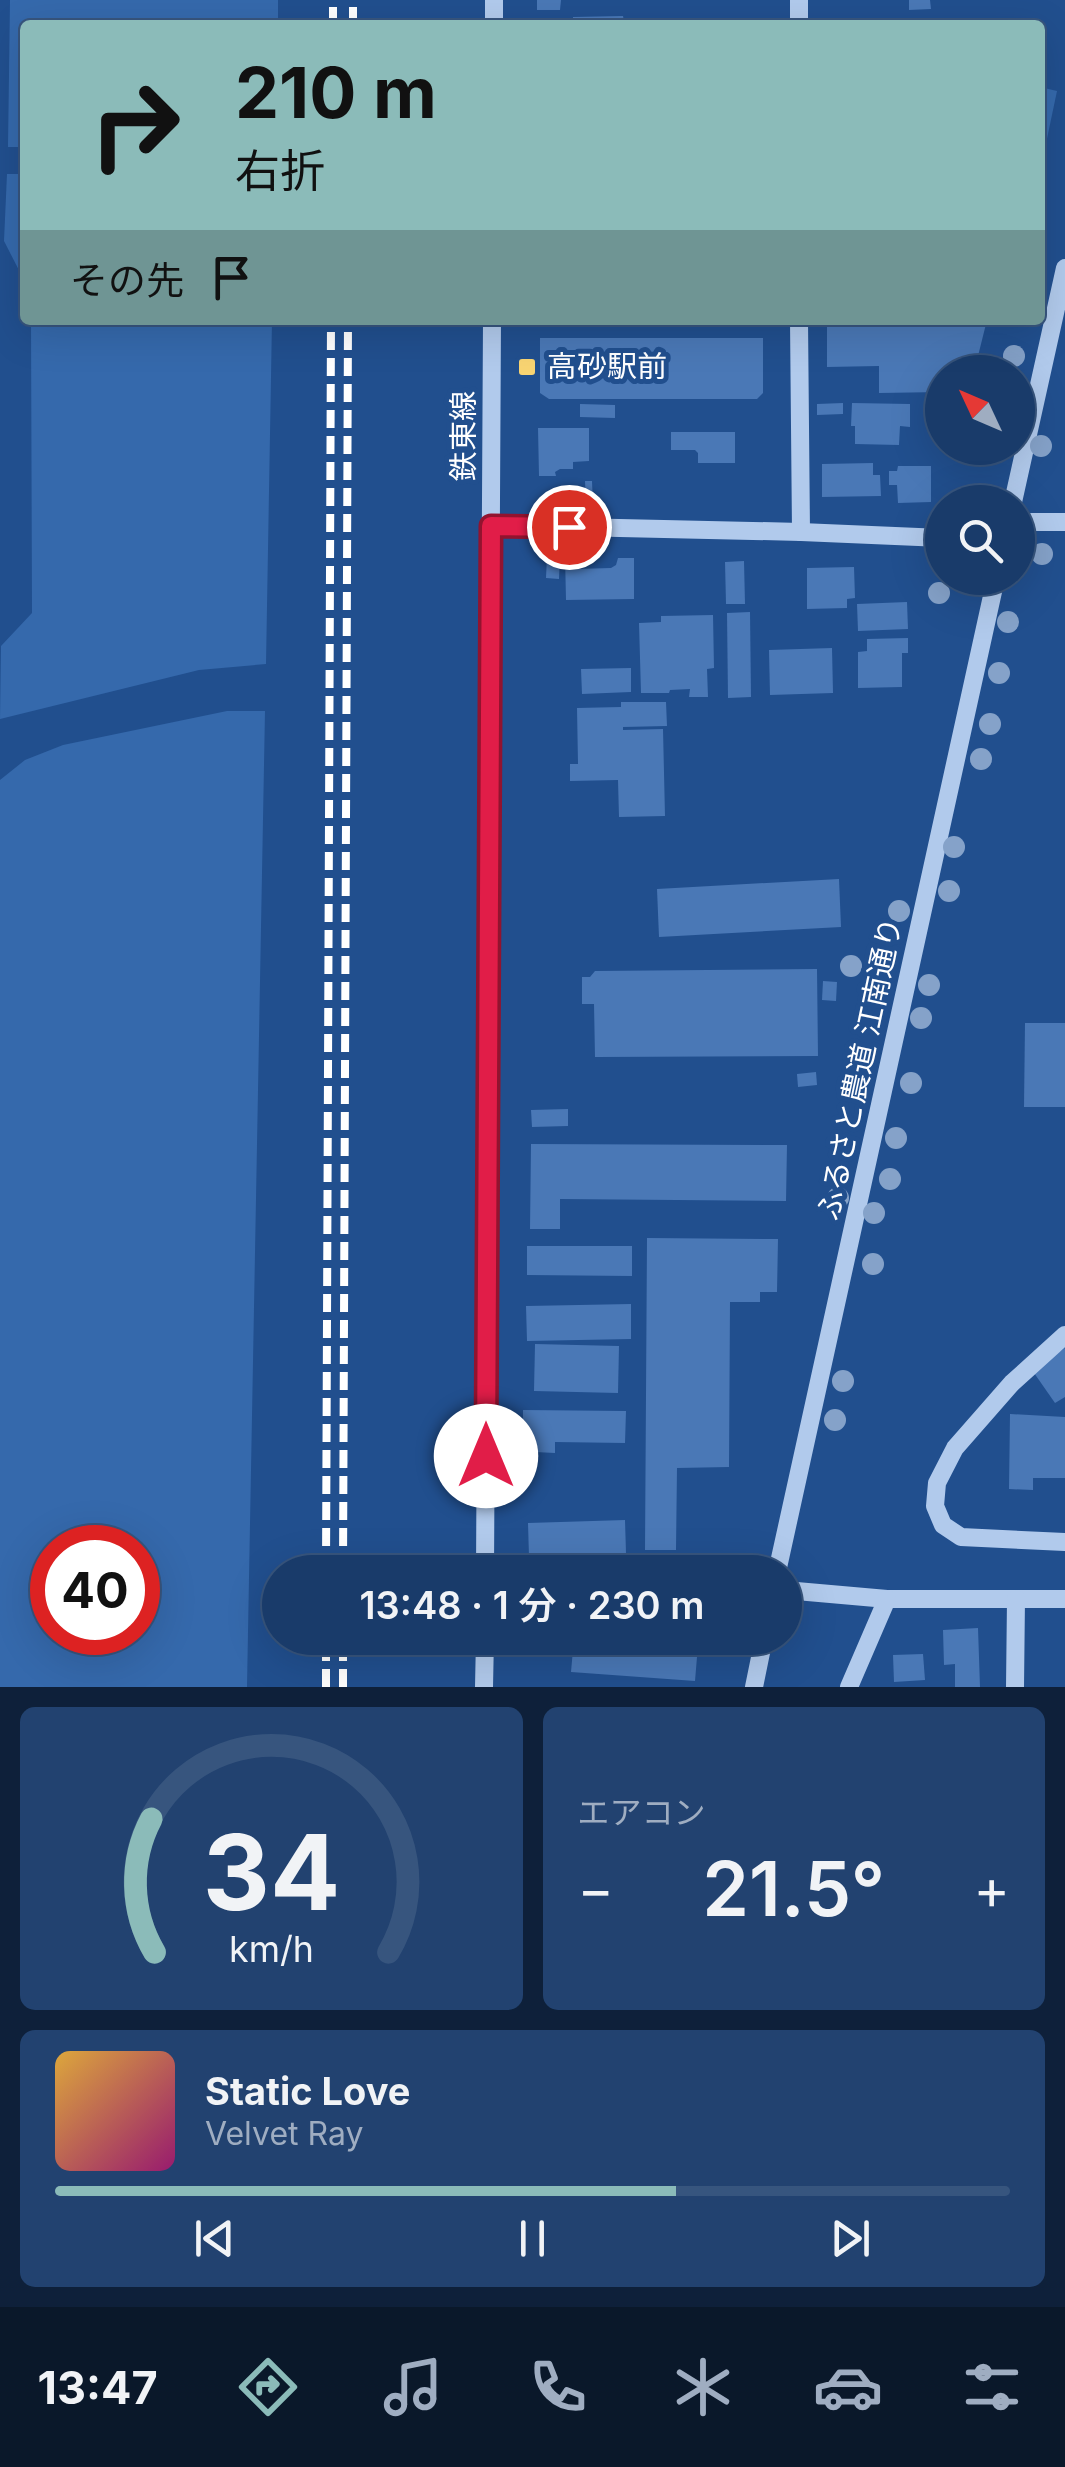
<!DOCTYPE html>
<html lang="ja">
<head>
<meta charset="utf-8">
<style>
  body { margin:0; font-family:Inter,"Noto Sans JP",sans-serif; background:#224270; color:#f1f3f6; height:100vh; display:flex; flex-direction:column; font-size:38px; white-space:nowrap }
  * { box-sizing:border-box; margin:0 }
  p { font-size:32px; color:#9fadc1 }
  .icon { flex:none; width:55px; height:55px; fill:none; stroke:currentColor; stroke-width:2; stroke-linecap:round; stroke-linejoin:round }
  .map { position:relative; height:1687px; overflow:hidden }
  .details { display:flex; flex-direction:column; gap:20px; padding:20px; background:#0e203a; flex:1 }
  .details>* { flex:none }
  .banner { position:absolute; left:20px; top:20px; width:1025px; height:305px; border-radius:10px; box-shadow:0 10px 40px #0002,0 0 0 2px #37557e; background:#8bbbb9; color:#111; overflow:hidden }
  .needle { width:65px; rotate:314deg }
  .controls { position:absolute; left:925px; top:355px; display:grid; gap:20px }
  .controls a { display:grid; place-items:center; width:110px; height:110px; border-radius:50%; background:#193b6a; box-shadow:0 10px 40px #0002,0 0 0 2px #37557e; font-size:50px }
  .speed { position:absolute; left:30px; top:1525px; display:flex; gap:20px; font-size:50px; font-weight:700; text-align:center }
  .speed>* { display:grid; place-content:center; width:130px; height:130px; border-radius:50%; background:#193b6a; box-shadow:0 10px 40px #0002,0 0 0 2px #37557e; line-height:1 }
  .speed .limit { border:15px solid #d22; background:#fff; color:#111 }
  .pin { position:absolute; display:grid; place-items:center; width:85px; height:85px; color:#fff; margin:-42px; border:5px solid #fff; border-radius:50%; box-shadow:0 2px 10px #0007 }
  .me { position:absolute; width:110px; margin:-55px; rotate:0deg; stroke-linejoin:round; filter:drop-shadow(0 0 8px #0008) }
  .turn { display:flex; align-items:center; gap:35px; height:210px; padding:0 50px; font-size:45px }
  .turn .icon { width:130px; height:130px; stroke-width:2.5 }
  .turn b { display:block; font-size:70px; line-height:85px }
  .then { display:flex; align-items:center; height:95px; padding:0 50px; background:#0003; gap:20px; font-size:38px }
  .big { font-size:75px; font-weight:600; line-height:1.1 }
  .details .widget { flex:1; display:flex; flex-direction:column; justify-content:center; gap:15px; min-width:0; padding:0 35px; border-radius:15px; background:#224270 }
  .details .dial { align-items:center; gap:0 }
  .dial svg { height:260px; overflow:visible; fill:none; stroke:#37557e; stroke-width:7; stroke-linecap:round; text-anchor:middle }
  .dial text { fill:#f1f3f6; stroke:none }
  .song { display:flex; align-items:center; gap:30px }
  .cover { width:120px; height:120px; border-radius:15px; background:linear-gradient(135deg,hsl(40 70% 55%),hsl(320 70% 35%)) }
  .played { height:10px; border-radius:5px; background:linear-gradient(90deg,#8bbbb9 65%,#37557e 65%) }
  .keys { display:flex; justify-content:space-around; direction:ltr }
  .heat { display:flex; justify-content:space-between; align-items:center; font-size:55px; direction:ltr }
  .details .tiles { flex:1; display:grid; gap:20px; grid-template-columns:1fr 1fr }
  .widget:last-child { grid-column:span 2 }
  .trip { position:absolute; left:262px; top:1555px; width:540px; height:100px; border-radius:50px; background:#193b6a; box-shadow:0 10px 40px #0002,0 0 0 2px #37557e; font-weight:600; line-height:100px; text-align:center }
  .tab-bar { display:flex; height:160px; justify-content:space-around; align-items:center; background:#0a182a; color:#9fadc1 }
  .tab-bar .icon { width:70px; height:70px }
  .tab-bar .on { color:#8bbbb9 }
  .tab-bar b { font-size:45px; color:#f1f3f6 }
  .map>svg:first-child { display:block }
</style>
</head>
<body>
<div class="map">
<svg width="1065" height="1687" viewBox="0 0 1065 1687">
  <rect width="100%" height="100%" fill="#214f8e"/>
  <g fill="#3569ac" fill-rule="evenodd">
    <path d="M10 0H278V25H25V147H8Z"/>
    <path d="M1040 87 1057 91 1040 172Z"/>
    <path d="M7 174H25V282L4 241Z"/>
    <path d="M31 320H272L266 664 199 670 0 719 1 646 32 613Z"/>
    <path d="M227 711H265L247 1687H0V780L25 760 63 745ZM52 1548H138V1632H52Z"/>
  </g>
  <g fill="#4a78b6">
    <path d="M537 0H561L560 10H537Z"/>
    <path d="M909 0H930L931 9 909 10Z"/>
    <path d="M623 16 624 21H635V25H566V19L573 20V17Z"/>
    <path d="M827 320H987L974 372H942V392L879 393V366L827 367Z"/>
    <path d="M540 338H763V393L757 399H549L540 393Z"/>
    <path d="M843 403V414L817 415V404Z"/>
    <path d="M852 403 910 404V427L900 426 899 445 855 444V426H851Z"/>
    <path d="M580 404 615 405V418L580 417Z"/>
    <path d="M538 428H589V461L573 462V469H560L555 472 556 476H539Z"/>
    <path d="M671 432H735V463H698V453L695 450H671Z"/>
    <path d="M873 463V475H880L881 496 822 497V464Z"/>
    <path d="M898 466H931V502L898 503 897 485H889V471H897Z"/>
    <path d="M585 481H592L593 504H586Z"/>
    <path d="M547 556H560L559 579 546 578Z"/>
    <path d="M565 556H575V569L611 568 616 565 618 558H634V599L566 600Z"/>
    <path d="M744 561 745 604H726L725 562Z"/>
    <path d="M854 567 855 598 847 599V608L807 609V568Z"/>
    <path d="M907 602 908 629 858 631 857 604Z"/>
    <path d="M750 612 751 697 728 698 727 613Z"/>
    <path d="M713 615 714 668 707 669 708 697H689L690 689 670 690 669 693H641L639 623 661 622V616Z"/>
    <path d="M908 638V653H902V687L858 688V652L867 651V639Z"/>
    <path d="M832 648 833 693 770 695 769 650Z"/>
    <path d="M631 668V692L582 694 581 669Z"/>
    <path d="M621 702H666L667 726 623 727V730L663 729 665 816 619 817 618 780 570 781V764H578L577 708 621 707Z"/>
    <path d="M839 879 841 927 659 937 657 889Z"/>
    <path d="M817 969 818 1056 595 1057 594 1004H582V977H590L595 971Z"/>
    <path d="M823 981 837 982 836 1001 822 1000Z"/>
    <path d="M1025 1023H1065V1107H1024Z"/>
    <path d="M816 1072 817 1085 798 1087 797 1074Z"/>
    <path d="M568 1109V1126L532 1127 531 1110Z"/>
    <path d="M531 1144 787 1145 786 1201 560 1199V1229H530Z"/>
    <path d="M647 1238 778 1239 777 1292H760V1302H730L729 1467 677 1468 676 1550H645Z"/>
    <path d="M527 1246H632V1276L527 1275Z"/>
    <path d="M631 1304V1339L527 1341 526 1306Z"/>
    <path d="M535 1344 619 1346 618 1393 534 1391Z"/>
    <path d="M1065 1348V1397L1055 1403 1032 1370Z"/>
    <path d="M523 1410 626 1411 625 1443 555 1442V1453L535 1452V1444L523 1443Z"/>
    <path d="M1010 1414 1065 1417V1478H1033V1490L1009 1489Z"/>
    <path d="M625 1520 626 1553 529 1557 528 1523Z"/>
    <path d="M978 1628 980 1687H955V1664L944 1665 943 1630Z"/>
    <path d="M574 1638H605L698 1645 695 1681 571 1672Z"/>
    <path d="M923 1654 925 1680 894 1682 893 1655Z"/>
  </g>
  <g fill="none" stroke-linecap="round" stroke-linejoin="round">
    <g stroke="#b1caec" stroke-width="18">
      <path d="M494 25V0"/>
      <path d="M799 25V0"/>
      <path d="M799 320 801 532"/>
      <path d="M1013 502 1065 268"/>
      <path d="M1018 522H1065"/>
      <path d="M491 525 801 532 942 538"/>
      <path d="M1065 1335 1012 1383 955 1448 937 1483 935 1506 943 1525 961 1537 1065 1542"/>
      <path d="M485 1572 492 320"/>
      <path d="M777 1572 996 578"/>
      <path d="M785 1590 887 1599H1065"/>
      <path d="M484 1687 485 1638"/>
      <path d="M754 1687 764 1638"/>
      <path d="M849 1687 887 1599"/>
      <path d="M1015 1687 1016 1599"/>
    </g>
    <g stroke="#fff" stroke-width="8" stroke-dasharray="18 8" stroke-linecap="butt">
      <path d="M333 25V0"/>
      <path d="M353 25V0"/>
      <path d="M326 1572 331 320"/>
      <path d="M343 1572 348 320"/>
      <path d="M326 1687V1638"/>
      <path d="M343 1687V1638"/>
    </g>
  </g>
  <g fill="#85a2c9">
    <circle cx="1014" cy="356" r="11"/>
    <circle cx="1041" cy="446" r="11"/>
    <circle cx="1042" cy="554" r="11"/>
    <circle cx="939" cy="593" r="11"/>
    <circle cx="1008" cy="622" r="11"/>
    <circle cx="999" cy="673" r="11"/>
    <circle cx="990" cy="724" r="11"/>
    <circle cx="981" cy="759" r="11"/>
    <circle cx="954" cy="847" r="11"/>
    <circle cx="949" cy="891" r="11"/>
    <circle cx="899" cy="911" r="11"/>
    <circle cx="851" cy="966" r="11"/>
    <circle cx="929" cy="985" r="11"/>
    <circle cx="921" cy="1018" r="11"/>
    <circle cx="911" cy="1083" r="11"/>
    <circle cx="896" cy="1138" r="11"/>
    <circle cx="890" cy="1179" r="11"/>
    <circle cx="838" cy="1198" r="11"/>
    <circle cx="874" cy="1213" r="11"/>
    <circle cx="873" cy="1264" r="11"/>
    <circle cx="843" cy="1381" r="11"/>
    <circle cx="835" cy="1420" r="11"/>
  </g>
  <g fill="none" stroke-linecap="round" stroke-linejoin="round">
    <g stroke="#92132f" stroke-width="25">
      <path id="route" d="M486 1456 491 526 569 527"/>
    </g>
    <use href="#route" stroke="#e11d48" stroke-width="18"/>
  </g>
  <rect fill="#f8d472" stroke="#214f8e" stroke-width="4" x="517" y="357" width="20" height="20" rx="5"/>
  <g text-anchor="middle" stroke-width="10" stroke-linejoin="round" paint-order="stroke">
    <g font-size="30" fill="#fff" stroke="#214f8e" text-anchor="start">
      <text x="547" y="377">高砂駅前</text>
    </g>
    <g font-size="30" fill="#fff" stroke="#214f8e">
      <text transform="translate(464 436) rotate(-90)" y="10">鉄東線</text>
      <text transform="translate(860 1069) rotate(-78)" y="10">ふるさと農道 江南通り</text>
    </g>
  </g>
</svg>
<div class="controls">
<a><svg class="needle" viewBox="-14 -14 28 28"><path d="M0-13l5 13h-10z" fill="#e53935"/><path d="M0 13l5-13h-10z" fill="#9fadc1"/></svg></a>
<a><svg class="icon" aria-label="search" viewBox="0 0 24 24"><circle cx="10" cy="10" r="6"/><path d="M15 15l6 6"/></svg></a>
</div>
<div class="speed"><div class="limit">40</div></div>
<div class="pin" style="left:569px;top:527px;background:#d93025"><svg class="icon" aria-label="arrive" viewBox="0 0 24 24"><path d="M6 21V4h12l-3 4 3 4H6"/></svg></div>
<svg class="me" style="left:486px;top:1456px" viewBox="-20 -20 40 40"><circle r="19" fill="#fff"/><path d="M0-13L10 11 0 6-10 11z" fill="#e11d48"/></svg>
<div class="trip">13:48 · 1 分 · 230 m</div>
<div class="banner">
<div class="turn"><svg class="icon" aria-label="right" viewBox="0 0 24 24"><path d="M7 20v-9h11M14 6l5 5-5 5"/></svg><div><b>210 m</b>右折</div></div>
<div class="then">その先<svg class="icon" aria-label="arrive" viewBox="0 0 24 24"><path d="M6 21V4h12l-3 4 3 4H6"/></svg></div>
</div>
</div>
<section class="details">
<div class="tiles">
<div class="widget dial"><svg viewBox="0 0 100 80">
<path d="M14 69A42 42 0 1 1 86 69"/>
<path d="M14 69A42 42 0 0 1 13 28" stroke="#8bbbb9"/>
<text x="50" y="56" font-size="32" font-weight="700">34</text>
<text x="50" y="72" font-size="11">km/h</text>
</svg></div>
<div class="widget"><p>エアコン</p>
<div class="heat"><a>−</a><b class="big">21.5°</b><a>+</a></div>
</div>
<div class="widget">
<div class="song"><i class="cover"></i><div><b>Static Love</b><p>Velvet Ray</p></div></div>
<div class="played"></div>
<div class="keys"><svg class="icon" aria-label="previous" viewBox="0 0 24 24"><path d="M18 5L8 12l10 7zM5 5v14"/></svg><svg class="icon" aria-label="pause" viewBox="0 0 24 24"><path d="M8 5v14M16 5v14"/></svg><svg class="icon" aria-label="next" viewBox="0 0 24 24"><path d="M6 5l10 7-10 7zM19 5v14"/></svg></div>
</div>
</div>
</section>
<nav class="tab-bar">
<b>13:47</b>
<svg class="icon on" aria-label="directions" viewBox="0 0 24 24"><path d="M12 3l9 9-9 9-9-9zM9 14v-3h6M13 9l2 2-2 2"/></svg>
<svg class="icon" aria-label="music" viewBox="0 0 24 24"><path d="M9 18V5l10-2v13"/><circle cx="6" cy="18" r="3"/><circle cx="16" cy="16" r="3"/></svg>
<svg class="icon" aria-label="phone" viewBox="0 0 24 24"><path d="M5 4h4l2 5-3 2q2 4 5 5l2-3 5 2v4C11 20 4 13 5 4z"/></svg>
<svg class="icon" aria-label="climate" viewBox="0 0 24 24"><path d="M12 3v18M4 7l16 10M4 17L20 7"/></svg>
<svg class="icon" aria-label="car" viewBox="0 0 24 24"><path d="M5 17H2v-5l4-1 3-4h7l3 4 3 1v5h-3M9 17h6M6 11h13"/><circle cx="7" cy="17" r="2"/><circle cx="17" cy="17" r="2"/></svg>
<svg class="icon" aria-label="filters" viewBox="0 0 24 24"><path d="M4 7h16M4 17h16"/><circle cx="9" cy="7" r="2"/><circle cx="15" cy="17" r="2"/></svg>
</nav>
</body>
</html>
